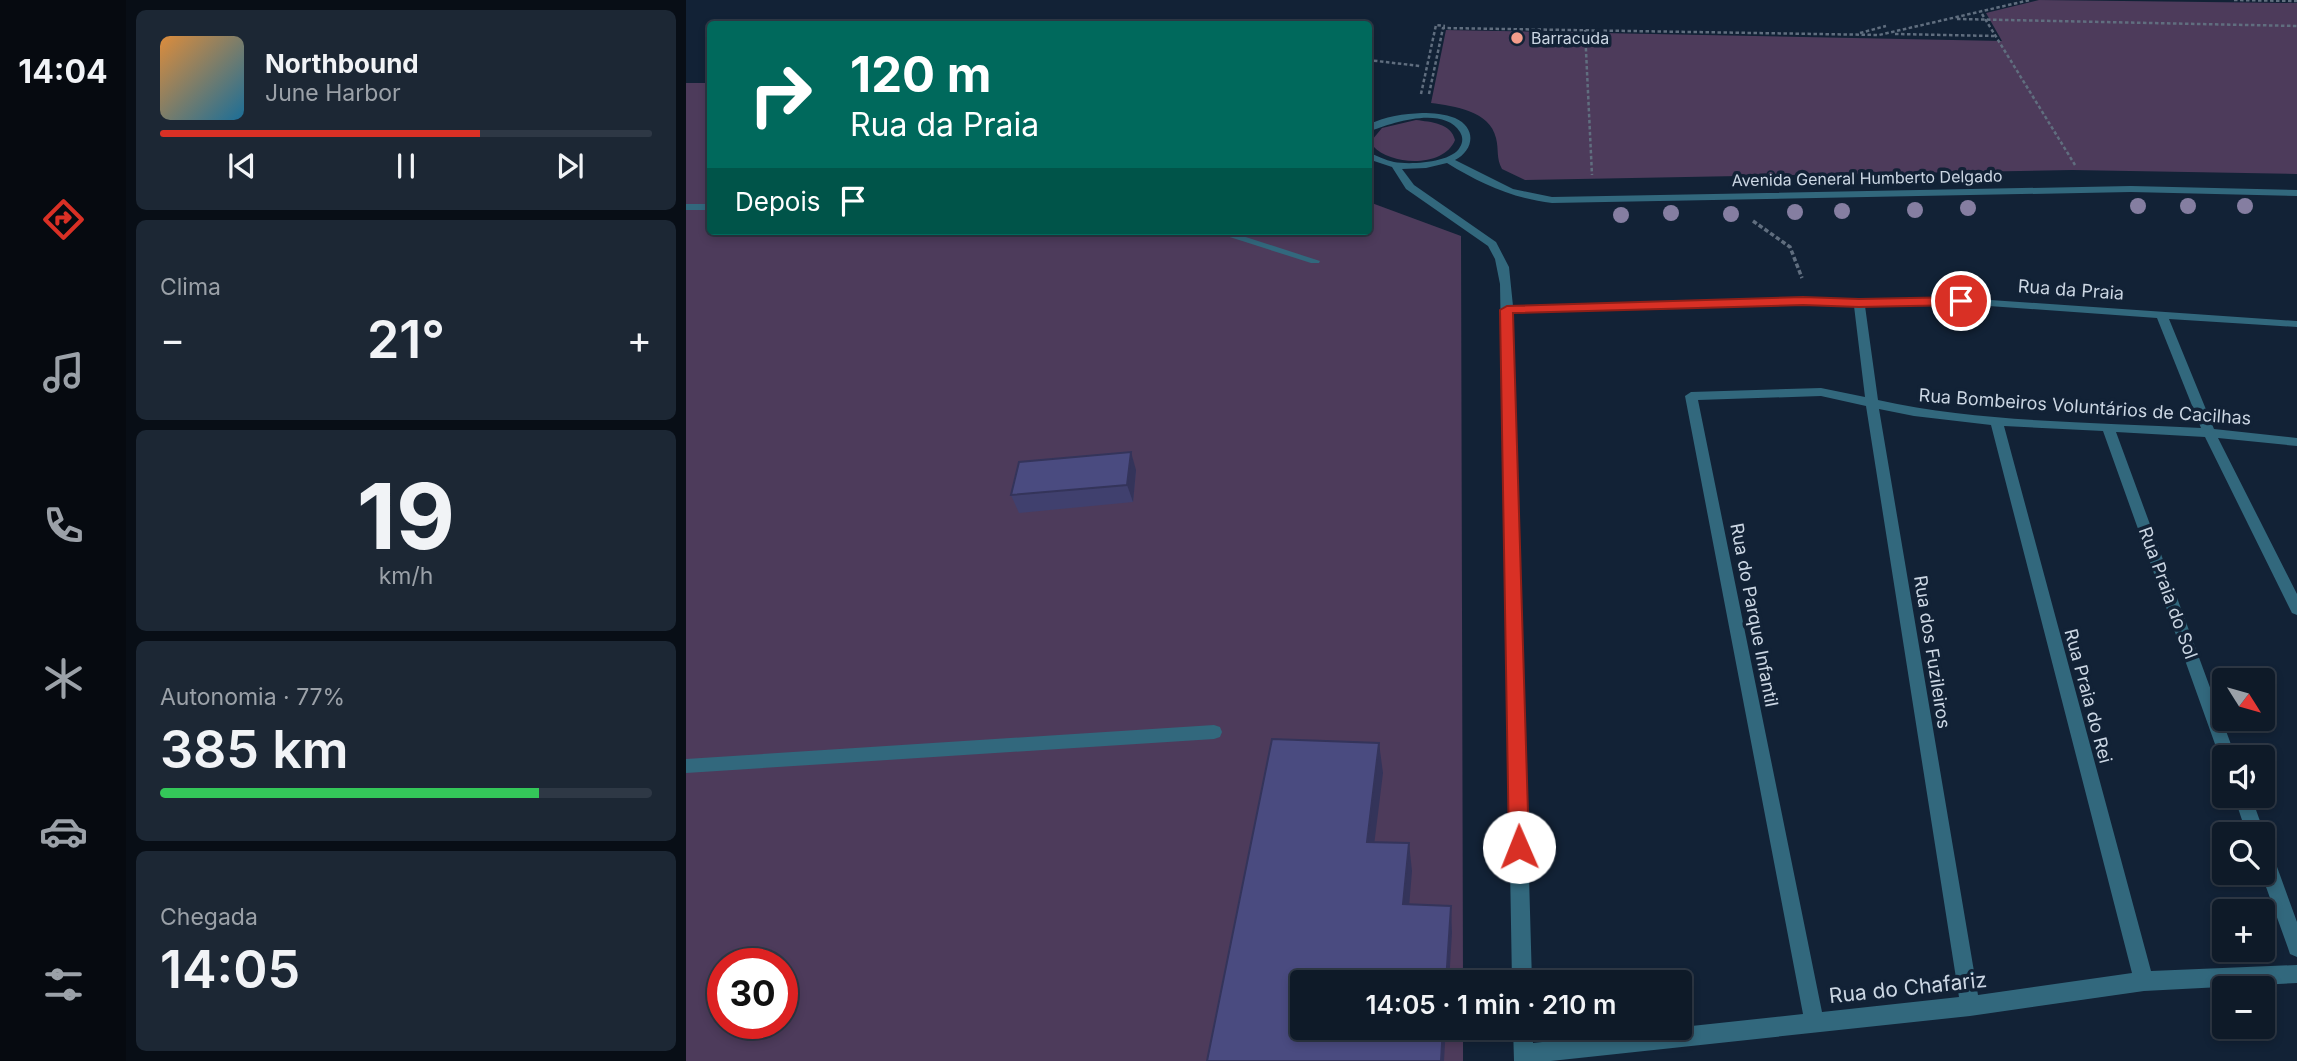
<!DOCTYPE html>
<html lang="pt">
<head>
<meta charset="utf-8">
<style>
  body { margin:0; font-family:Inter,sans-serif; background:#1c2734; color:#f1f3f6; height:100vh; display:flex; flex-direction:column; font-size:26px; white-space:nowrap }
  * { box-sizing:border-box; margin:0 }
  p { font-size:23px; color:#9ba1a8 }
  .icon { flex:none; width:38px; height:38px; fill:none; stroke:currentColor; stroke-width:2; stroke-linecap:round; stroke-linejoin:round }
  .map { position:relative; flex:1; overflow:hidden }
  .drawer { display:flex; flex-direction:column; gap:10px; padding:10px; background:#080e16; width:560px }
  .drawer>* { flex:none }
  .hud { position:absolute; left:21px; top:21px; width:665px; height:214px; border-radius:7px; box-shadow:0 4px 10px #0003,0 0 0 2px #2e3845; background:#00695c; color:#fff; overflow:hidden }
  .needle { width:46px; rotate:127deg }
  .tools { position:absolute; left:1526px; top:668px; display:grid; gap:14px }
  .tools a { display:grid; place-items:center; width:63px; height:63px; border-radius:7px; background:#0e1a28; box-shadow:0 4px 10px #0003,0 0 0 2px #2e3845; font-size:35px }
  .speed { position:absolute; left:21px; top:948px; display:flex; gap:14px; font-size:35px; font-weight:700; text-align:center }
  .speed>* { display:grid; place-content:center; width:91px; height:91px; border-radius:50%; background:#0e1a28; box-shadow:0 4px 10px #0003,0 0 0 2px #2e3845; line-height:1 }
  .speed .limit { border:10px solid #d22; background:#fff; color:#111 }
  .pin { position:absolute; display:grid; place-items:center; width:60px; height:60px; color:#fff; margin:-30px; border:4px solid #fff; border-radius:50%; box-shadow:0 2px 7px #0007 }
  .me { position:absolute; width:77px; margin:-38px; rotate:359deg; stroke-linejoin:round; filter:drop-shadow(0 0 5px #0008) }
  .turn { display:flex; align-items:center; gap:24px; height:147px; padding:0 28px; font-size:32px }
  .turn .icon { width:91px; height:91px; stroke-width:2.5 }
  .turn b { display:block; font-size:49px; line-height:60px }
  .then { display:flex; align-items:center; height:66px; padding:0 28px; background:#0003; gap:14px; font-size:26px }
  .big { font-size:52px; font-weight:600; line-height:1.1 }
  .drawer .widget { flex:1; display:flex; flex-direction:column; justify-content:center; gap:10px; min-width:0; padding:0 24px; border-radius:10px; background:#1c2734 }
  .drawer .dial { align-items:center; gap:0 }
  .dial b { font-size:91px; line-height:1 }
  .song { display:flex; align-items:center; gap:21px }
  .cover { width:84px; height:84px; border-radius:10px; background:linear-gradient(135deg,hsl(30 70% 55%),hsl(200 70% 35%)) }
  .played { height:7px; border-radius:4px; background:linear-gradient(90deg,#d93025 65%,#2e3845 65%) }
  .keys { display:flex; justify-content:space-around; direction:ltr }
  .heat { display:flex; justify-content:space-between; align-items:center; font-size:38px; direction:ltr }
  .charge { height:10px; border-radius:5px; background:linear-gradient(90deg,#34c759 77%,#2e3845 0) }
  .trip { position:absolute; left:604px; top:970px; width:402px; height:70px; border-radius:7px; background:#0e1a28; box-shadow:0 4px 10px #0003,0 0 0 2px #2e3845; font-weight:600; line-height:70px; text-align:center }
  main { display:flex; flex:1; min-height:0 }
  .tab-bar { display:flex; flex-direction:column; width:126px; justify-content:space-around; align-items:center; background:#060a10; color:#9ba1a8 }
  .tab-bar .icon { width:49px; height:49px }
  .tab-bar .selected { color:#d93025 }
  .tab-bar b { font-size:32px; color:#f1f3f6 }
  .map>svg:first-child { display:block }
</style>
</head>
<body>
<main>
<nav class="tab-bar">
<b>14:04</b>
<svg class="icon selected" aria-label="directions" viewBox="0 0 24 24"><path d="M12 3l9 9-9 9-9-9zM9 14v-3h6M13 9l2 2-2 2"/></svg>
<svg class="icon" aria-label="music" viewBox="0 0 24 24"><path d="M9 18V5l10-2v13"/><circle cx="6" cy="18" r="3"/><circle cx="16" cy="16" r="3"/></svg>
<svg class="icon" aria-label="phone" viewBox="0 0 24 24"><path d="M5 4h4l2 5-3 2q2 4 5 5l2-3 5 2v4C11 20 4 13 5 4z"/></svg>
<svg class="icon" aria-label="climate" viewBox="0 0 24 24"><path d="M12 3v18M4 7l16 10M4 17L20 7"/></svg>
<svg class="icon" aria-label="car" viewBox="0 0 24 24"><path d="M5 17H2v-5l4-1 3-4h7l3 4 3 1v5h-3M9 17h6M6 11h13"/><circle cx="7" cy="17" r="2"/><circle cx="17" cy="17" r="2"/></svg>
<svg class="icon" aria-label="filters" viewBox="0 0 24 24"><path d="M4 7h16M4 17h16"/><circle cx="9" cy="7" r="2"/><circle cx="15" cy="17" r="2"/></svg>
</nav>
<section class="drawer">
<div class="widget">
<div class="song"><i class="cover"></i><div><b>Northbound</b><p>June Harbor</p></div></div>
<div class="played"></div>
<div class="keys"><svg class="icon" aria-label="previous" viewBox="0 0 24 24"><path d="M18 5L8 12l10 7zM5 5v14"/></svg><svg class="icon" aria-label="pause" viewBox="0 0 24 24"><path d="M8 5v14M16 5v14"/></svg><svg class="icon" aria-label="next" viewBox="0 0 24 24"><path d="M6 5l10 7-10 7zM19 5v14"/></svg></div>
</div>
<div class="widget"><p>Clima</p>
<div class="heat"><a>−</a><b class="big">21°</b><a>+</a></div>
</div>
<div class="widget dial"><b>19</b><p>km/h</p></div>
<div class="widget"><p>Autonomia · 77%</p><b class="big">385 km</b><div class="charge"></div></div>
<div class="widget"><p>Chegada</p><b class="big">14:05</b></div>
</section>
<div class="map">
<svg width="1611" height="1061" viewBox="0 0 1611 1061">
  <rect width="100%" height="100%" fill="#122236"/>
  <g fill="#4d3b5b" fill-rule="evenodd">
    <path d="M1353 0 1611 3V174L1386 170 839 180 816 169C810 158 813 150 810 138 804 111 768 106 745 103L760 30 1316 41 1300 13Z"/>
    <path d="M0 83H24V231H682L683 202 775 236 777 982H616V1027H777V1061H0ZM37 964H96V1024H37Z"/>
    <path d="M730 120C745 122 765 123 769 140 758 168 705 166 687 146L686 140 696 128Z"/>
  </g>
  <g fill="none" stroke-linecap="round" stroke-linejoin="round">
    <g stroke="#606e7f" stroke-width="2.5" stroke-dasharray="3.5 2.5" stroke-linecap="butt">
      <path d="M1548 0 1611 1"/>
      <path d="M1296 14 1389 165"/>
      <path d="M1271 19 1611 26"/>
      <path d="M899 30 906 175"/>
      <path d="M1174 33 1200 26"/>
      <path d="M1209 34 1309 36"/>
      <path d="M682 60 734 66"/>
      <path d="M735 94 750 25 759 26"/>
      <path d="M743 94 757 28 1193 35 1344 0"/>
    </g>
    <path stroke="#606e7f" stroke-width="3.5" stroke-dasharray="4.5 2.5" stroke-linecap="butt" d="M1067 221 1104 247 1116 278"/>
    <g fill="#32687d" fill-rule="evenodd">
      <rect x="0" y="204" width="24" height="6"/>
      <path d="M525 231H541L634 261 633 263H625Z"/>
      <path d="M528 725 534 727 536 732 534 737 528 739 0 773V759Z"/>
    </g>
    <g fill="#32687d" fill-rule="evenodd">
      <path d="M736 113C747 113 759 114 769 118 791 128 788 150 769 160L827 189 866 197 1445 186 1611 190V196L1445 192 866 203C826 198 795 184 761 163L740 168 716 169 728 185 810 242 823 267 827 306 1117 298 1173 300 1275 298 1611 321V327L1483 319 1528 429 1611 438V446L1532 438 1611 594V615L1606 613 1604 609 1519 437 1430 432 1550 758H1538V764L1534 758 1417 431 1318 426 1465 971 1611 965V983L1458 991 1284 1016 865 1061H828L827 1027H847V1043L1117 1014 999 396 1005 392 1135 388 1179 397 1168 306 1117 304 827 313 846 982H826L814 284 809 259 802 246 720 189 706 167 682 159V152C691 156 699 160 708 162 723 165 766 163 774 147 777 142 777 137 774 132 757 105 705 123 682 132V125C699 116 718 114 736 113ZM1275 304 1471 318 1515 428C1407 422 1297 423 1192 400L1179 306ZM1135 396 1180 406 1273 997 1136 1012 1012 400ZM1193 409 1228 416 1305 425 1446 973 1292 995Z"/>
      <path d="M1548 796H1565L1579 835 1577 839V835H1561Z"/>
      <path d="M1577 845 1583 847 1586 853 1611 922V957L1604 954 1602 948 1575 873Z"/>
    </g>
  </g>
  <g fill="#857ea1">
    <circle cx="1452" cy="206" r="8"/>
    <circle cx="1502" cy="206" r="8"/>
    <circle cx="1559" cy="206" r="8"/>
    <circle cx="1282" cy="208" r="8"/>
    <circle cx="1229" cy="210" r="8"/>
    <circle cx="1156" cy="211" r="8"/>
    <circle cx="1109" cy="212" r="8"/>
    <circle cx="985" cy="213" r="8"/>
    <circle cx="1045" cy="214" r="8"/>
    <circle cx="935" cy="215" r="8"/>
  </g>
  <path fill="#40406e" d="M450 470 447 502 333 513 325 495Z"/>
  <g fill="#34345a">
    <path d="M445 452 450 470 447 502 441 485Z"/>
    <path d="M693 743 697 773 685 870 681 842Z"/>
    <path d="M723 843 726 871 721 932 717 904Z"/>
    <path d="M765 906 766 933 763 982H760Z"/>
    <path d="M757 1027H760L758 1061H755Z"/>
  </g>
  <g fill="#4a4b80" stroke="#34345a" stroke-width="2">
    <path d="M445 452 441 485 325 495 333 462Z"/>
    <path d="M586 739 693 743 681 842 723 843 717 904 765 906 760 982H616V1027H757L755 1061H521Z"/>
  </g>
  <path fill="#d93025" stroke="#8d1f18" stroke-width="2" d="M1117 297 1173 299 1275 297 1281 301 1275 305 1173 307 1117 305 827 313 843 847 840 854 833 857 826 854 823 847 814 310 821 306Z"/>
  <circle fill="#f49d8b" stroke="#122236" stroke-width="2.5" cx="831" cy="38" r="7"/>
  <g text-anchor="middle" stroke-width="7" stroke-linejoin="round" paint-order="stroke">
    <g font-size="16" fill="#cbd6e3" stroke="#122236" text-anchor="start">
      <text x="845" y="44">Barracuda</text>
    </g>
    <g font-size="16" fill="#cbd6e3" stroke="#122236">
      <text transform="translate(1181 178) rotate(-1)" y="6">Avenida General Humberto Delgado</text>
    </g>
    <g font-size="18" fill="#cbd6e3" stroke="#122236">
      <text transform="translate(1385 290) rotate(4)" y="6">Rua da Praia</text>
      <text transform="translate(1399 407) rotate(4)" y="6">Rua Bombeiros Voluntários de Cacilhas</text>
      <text transform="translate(1482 593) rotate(70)" y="6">Rua Praia do Sol</text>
      <text transform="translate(1068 615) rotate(79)" y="6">Rua do Parque Infantil</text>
      <text transform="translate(1246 652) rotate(81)" y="6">Rua dos Fuzileiros</text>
      <text transform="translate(1402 696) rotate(75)" y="6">Rua Praia do Rei</text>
    </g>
    <g font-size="21" fill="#cbd6e3" stroke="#122236">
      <text transform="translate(1222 988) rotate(-6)" y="7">Rua do Chafariz</text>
    </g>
  </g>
</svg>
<div class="tools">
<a><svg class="needle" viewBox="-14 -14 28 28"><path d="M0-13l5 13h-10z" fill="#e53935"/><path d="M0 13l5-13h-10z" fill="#9ba1a8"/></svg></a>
<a><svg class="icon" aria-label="sound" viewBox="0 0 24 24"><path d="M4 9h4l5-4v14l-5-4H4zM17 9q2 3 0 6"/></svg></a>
<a><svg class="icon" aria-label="search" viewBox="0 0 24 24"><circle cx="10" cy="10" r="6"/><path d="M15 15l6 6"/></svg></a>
<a>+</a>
<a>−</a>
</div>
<div class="speed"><div class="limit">30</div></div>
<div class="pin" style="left:1275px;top:301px;background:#d93025"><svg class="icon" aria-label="arrive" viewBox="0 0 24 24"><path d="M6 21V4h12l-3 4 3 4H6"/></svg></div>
<svg class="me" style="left:833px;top:847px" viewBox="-20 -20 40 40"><circle r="19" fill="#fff"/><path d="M0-13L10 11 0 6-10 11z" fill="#d93025"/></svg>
<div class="trip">14:05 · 1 min · 210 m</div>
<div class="hud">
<div class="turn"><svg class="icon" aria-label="right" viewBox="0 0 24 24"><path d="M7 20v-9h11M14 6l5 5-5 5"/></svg><div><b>120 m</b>Rua da Praia</div></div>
<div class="then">Depois<svg class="icon" aria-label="arrive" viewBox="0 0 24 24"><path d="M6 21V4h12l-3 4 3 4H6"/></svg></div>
</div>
</div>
</main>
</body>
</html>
